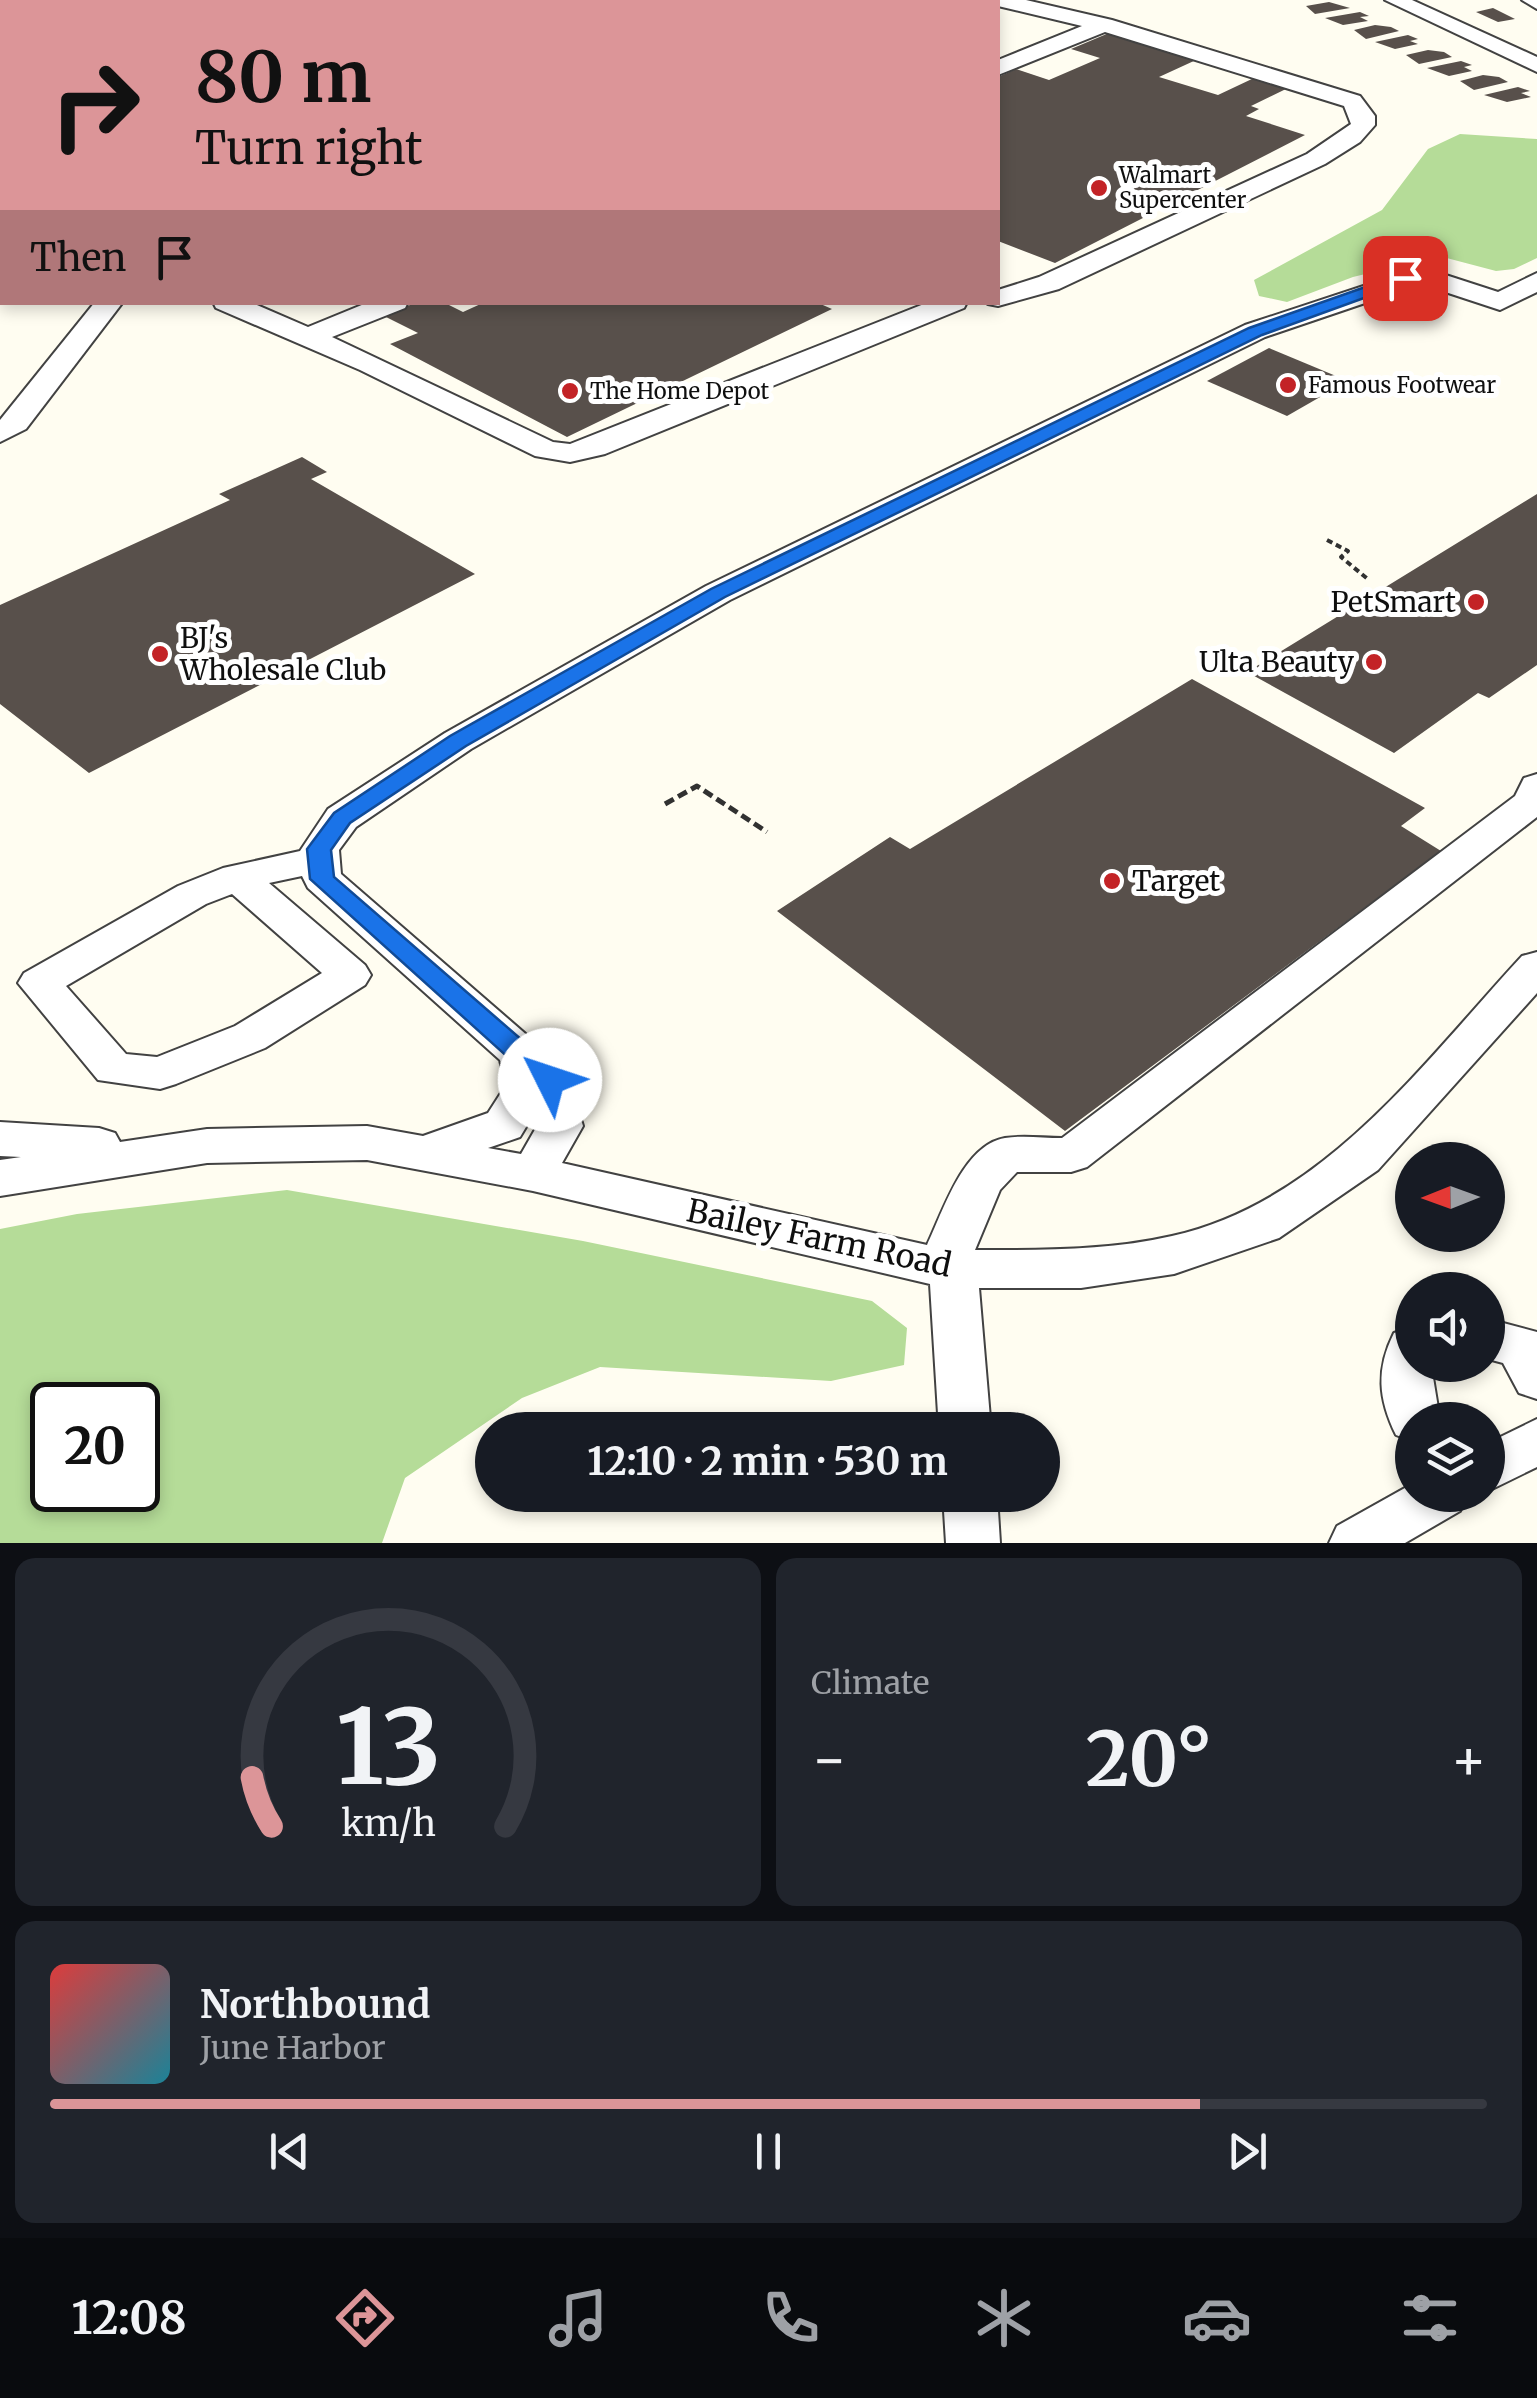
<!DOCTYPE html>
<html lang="en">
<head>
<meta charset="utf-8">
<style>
  body { margin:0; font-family:Merriweather,serif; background:#20242c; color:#f1f3f6; height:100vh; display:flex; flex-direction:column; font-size:38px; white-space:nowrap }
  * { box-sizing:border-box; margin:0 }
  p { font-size:32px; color:#9ea1a6 }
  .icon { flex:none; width:55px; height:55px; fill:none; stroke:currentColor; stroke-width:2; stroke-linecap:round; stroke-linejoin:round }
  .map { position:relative; height:1543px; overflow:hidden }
  .details { display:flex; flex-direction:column; gap:15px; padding:15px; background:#0d0f14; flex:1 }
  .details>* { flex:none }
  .hud { position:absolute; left:0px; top:0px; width:1000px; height:305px; box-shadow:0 5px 15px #0003; background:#dc9598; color:#111; overflow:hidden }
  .needle { width:65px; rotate:269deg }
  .fabs { position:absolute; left:1395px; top:1142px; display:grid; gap:20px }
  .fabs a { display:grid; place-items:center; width:110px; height:110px; border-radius:50%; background:#171b24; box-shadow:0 5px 15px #0003; font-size:50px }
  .speed { position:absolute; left:30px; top:1382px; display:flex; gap:20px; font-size:50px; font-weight:700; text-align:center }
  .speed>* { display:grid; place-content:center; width:130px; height:130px; border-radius:50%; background:#171b24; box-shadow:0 5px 15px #0003; line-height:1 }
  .speed .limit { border:5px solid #111; border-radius:15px; background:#fff; color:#111 }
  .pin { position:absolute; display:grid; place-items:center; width:85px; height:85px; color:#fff; margin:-42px; border-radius:20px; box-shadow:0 5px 15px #0006 }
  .me { position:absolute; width:110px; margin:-55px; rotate:311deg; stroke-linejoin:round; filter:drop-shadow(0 0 8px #0008) }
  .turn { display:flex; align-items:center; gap:35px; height:210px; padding:0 30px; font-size:45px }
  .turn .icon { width:130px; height:130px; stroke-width:2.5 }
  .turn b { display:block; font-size:70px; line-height:85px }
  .then { display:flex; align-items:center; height:95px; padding:0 30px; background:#0003; gap:20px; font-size:38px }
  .big { font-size:75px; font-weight:700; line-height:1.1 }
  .details .widget { flex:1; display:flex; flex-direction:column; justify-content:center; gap:15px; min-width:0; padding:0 35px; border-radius:20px; background:#20242c }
  .details .dial { align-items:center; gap:0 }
  .dial svg { height:260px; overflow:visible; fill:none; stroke:#363941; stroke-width:7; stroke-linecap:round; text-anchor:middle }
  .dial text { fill:#f1f3f6; stroke:none }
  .song { display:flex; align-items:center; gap:30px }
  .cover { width:120px; height:120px; border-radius:15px; background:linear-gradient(135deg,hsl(0 70% 55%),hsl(190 70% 35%)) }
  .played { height:10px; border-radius:5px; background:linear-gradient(90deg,#dc9598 80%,#363941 80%) }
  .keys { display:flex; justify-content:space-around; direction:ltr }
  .heat { display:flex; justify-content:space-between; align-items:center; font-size:55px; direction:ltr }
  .details .tiles { flex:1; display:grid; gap:15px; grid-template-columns:1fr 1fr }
  .widget:last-child { grid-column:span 2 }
  .trip { position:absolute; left:475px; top:1412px; width:585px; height:100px; border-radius:50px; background:#171b24; box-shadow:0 5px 15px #0003; font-weight:700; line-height:100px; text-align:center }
  .tab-bar { display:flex; height:160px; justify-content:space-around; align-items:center; background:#090b0e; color:#9ea1a6 }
  .tab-bar .icon { width:70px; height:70px }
  .tab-bar .active { color:#dc9598 }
  .tab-bar b { font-size:45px; color:#f1f3f6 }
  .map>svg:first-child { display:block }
</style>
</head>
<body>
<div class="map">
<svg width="1537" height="1543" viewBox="0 0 1537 1543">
  <rect width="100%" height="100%" fill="#fffdf1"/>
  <g fill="#b5dc98" fill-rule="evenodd">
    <path d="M1460 134 1537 139V258L1514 269 1496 271 1439 256 1353 277 1287 302 1259 296 1254 280 1382 210 1428 149Z"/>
    <path d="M287 1190 583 1241 872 1301 907 1328 904 1365 831 1381 600 1367 522 1398 405 1478 382 1543H0V1229L77 1214ZM52 1405H138V1490H52Z"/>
  </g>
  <g fill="#58504b">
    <path d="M1329 2 1350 8 1315 14 1306 6Z"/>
    <path d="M1493 8 1515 19 1498 22 1476 12Z"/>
    <path d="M1360 12 1369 16 1360 17 1368 21 1343 25 1325 18Z"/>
    <path d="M1375 25 1391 27 1399 31 1366 39 1354 30Z"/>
    <path d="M1109 33 1196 60 1159 77 1218 95 1254 78 1288 88 1251 106 1259 109 1246 116 1305 135 1055 263 998 241V77L1016 69 1049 80 1100 58 1071 49Z"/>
    <path d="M1408 35 1418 39 1410 41 1418 44 1395 49 1375 42Z"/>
    <path d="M1428 50 1444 52 1452 57 1419 64 1406 55Z"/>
    <path d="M1461 61 1472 65 1464 67 1472 71 1449 76 1427 68Z"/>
    <path d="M1483 75 1499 77 1508 82 1474 90 1460 81Z"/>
    <path d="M1518 87 1530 91 1521 93 1531 97 1507 102 1484 95Z"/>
    <path d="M417 302H443L463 312 485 302H816L832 309 567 437 390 344 418 333 384 316Z"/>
    <path d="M1269 348 1348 381 1287 416 1207 381Z"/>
    <path d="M302 457 327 472 311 479 475 574 89 773 0 704V605L230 500 219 494Z"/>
    <path d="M1537 494V665L1489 698 1478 693 1394 753 1247 672Z"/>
    <path d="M1192 679 1425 808 1401 826 1441 851 1065 1131 777 911 890 837 910 849Z"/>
  </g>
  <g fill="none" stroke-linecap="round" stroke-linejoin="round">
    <g stroke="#424242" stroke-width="4">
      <g id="minor">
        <path d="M513 0H539L540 2H514Z"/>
        <path d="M989 0H1026L1112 20 1360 96 1375 116V125L1360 142 1325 164 1059 289 998 306 988 304 998 302V290L1039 277 1307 154 1351 124 1344 106 1105 32 998 75V60L1082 26 998 6Z"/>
        <path d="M1385 0H1412L1537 57V72Z"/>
        <path d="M1522 0H1537V9Z"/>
        <path d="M2 221V238L0 239V222Z"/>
        <path d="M1421 267 1498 292 1537 273V292L1500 310 1421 284 1265 337 730 600 471 749 356 827 339 850 341 874 566 1069 583 1126 562 1163 927 1245C943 1212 963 1145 1005 1138 1023 1135 1043 1138 1062 1138L1515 796 1524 778 1537 774V817L1087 1167 1071 1172H1017L1000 1190 975 1250C1041 1250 1107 1251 1172 1236 1324 1202 1422 1064 1522 956L1537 952V993L1378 1170 1279 1238 1174 1274 1081 1288H979L991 1430H939L930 1284 533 1191 367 1160 207 1163 0 1196V1160L21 1157 0 1156V1122L99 1128 115 1133 120 1142 207 1129 367 1126 423 1136 488 1113 506 1085 500 1060 308 888 302 876 269 883 365 965 371 975 365 985 265 1048 176 1084 160 1089 98 1080 18 983 24 973 178 886 223 868 300 851 328 809 445 733 706 586 1245 325ZM232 894 322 973 235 1026 157 1057 126 1054 66 986 206 904ZM535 1112 537 1126 521 1154 488 1148 520 1137Z"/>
        <path d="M95 302H123L26 429 0 442V420Z"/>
        <path d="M213 302H250L308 327 369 302H408L405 308 332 337 553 442 570 444 929 302H967L964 308 605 454 570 462 535 456 360 370 216 308Z"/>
        <path d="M1488 1319 1537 1332V1399L1519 1393 1503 1363 1488 1359Z"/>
        <path d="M1412 1327V1365H1431L1440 1420H1412V1441L1396 1435C1378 1398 1376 1369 1394 1333Z"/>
        <path d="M1537 1419V1467L1488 1491V1443Z"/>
        <path d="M1412 1484V1495H1468L1460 1511 1405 1543H1329L1337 1526Z"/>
        <path d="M943 1495H997L1000 1543H946Z"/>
      </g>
    </g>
    <g stroke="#202020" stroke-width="6">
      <path id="highway" d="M2 103V123L0 124V104Z"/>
    </g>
    <path stroke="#313131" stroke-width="4" stroke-dasharray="6 4" stroke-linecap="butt" d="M1327 540 1348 551 1341 557 1369 580"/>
    <path stroke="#313131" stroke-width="5" stroke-dasharray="10 5" stroke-linecap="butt" d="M665 804 697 786 767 832"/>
    <use href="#minor" fill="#fff" fill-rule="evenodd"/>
    <use href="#highway" fill="#f7a557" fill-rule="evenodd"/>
  </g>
  <path fill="#1a73e8" stroke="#114b97" stroke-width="2.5" d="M1405 273 1413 278 1411 281 1262 335 725 597 466 746 350 823 331 850 334 877 560 1073 564 1080 560 1087H541L310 879 307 849 334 813 450 736 711 589 1249 328Z"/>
  <g fill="#c32326" stroke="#fff" stroke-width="4">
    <circle cx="1099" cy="188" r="10"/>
    <circle cx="1288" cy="385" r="10"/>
    <circle cx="570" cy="391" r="10"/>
    <circle cx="1476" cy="602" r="10"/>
    <circle cx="160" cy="654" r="10"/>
    <circle cx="1374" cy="662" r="10"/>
    <circle cx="1112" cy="881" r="10"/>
  </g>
  <g text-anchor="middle" stroke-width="10" stroke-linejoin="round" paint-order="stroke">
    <g font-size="22" fill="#0f0f0f" stroke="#fff" text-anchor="start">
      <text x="1119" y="183">Walmart<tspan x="1119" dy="25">Supercenter</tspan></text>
      <text x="1308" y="393">Famous Footwear</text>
      <text x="590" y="399">The Home Depot</text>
    </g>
    <g font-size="28" fill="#0f0f0f" stroke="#fff" text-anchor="end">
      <text x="1456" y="612">PetSmart</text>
      <text x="180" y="648" text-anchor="start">BJ's<tspan x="180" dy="32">Wholesale Club</tspan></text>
      <text x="1354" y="672">Ulta Beauty</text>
      <text x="1132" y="891" text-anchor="start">Target</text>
    </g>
    <g font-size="32" fill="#0f0f0f" stroke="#fff">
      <text transform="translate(819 1238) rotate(12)" y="11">Bailey Farm Road</text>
    </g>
  </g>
</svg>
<div class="fabs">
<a><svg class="needle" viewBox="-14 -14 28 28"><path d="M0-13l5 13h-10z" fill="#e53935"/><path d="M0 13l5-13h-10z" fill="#9ea1a6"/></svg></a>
<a><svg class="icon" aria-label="sound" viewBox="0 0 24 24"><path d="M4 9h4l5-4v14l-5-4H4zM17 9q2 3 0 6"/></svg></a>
<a><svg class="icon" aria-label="layers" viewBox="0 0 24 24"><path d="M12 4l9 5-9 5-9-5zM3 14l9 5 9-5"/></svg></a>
</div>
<div class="speed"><div class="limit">20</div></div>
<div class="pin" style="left:1405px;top:278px;background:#d93025"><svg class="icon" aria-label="arrive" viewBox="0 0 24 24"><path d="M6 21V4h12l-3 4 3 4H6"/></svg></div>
<svg class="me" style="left:550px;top:1080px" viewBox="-20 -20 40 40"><circle r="19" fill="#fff"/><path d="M0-13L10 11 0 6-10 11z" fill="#1a73e8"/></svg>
<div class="trip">12:10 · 2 min · 530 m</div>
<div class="hud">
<div class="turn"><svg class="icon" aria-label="right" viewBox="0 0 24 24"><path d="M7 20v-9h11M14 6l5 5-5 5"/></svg><div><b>80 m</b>Turn right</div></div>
<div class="then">Then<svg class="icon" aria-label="arrive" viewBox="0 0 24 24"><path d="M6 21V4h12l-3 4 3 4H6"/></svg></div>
</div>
</div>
<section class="details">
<div class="tiles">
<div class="widget dial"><svg viewBox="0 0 100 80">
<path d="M14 69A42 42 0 1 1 86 69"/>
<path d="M14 69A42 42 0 0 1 8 54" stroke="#dc9598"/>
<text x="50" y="56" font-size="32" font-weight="700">13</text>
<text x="50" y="72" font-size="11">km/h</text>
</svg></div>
<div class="widget"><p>Climate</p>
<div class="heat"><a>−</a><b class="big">20°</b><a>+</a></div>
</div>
<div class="widget">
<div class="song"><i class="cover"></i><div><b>Northbound</b><p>June Harbor</p></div></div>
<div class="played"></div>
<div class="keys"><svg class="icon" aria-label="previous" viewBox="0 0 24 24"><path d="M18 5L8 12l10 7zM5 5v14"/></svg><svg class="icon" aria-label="pause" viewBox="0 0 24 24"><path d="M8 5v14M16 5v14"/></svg><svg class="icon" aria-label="next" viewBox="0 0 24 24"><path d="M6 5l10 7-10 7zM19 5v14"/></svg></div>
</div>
</div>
</section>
<nav class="tab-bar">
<b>12:08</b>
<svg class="icon active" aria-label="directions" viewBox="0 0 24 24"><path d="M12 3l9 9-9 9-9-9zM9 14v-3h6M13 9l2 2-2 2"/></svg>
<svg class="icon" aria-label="music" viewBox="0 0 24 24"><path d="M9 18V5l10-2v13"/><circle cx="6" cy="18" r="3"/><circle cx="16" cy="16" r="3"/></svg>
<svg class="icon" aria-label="phone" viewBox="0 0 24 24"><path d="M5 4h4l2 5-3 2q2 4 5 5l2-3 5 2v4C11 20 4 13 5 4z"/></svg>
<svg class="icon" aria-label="climate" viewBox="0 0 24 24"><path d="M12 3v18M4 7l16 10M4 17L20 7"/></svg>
<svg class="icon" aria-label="car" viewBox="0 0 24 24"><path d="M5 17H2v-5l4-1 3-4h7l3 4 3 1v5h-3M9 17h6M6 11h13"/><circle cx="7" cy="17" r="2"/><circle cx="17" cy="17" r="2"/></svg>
<svg class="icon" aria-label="filters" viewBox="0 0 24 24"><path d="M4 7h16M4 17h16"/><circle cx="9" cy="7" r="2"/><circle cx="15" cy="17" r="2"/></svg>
</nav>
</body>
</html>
